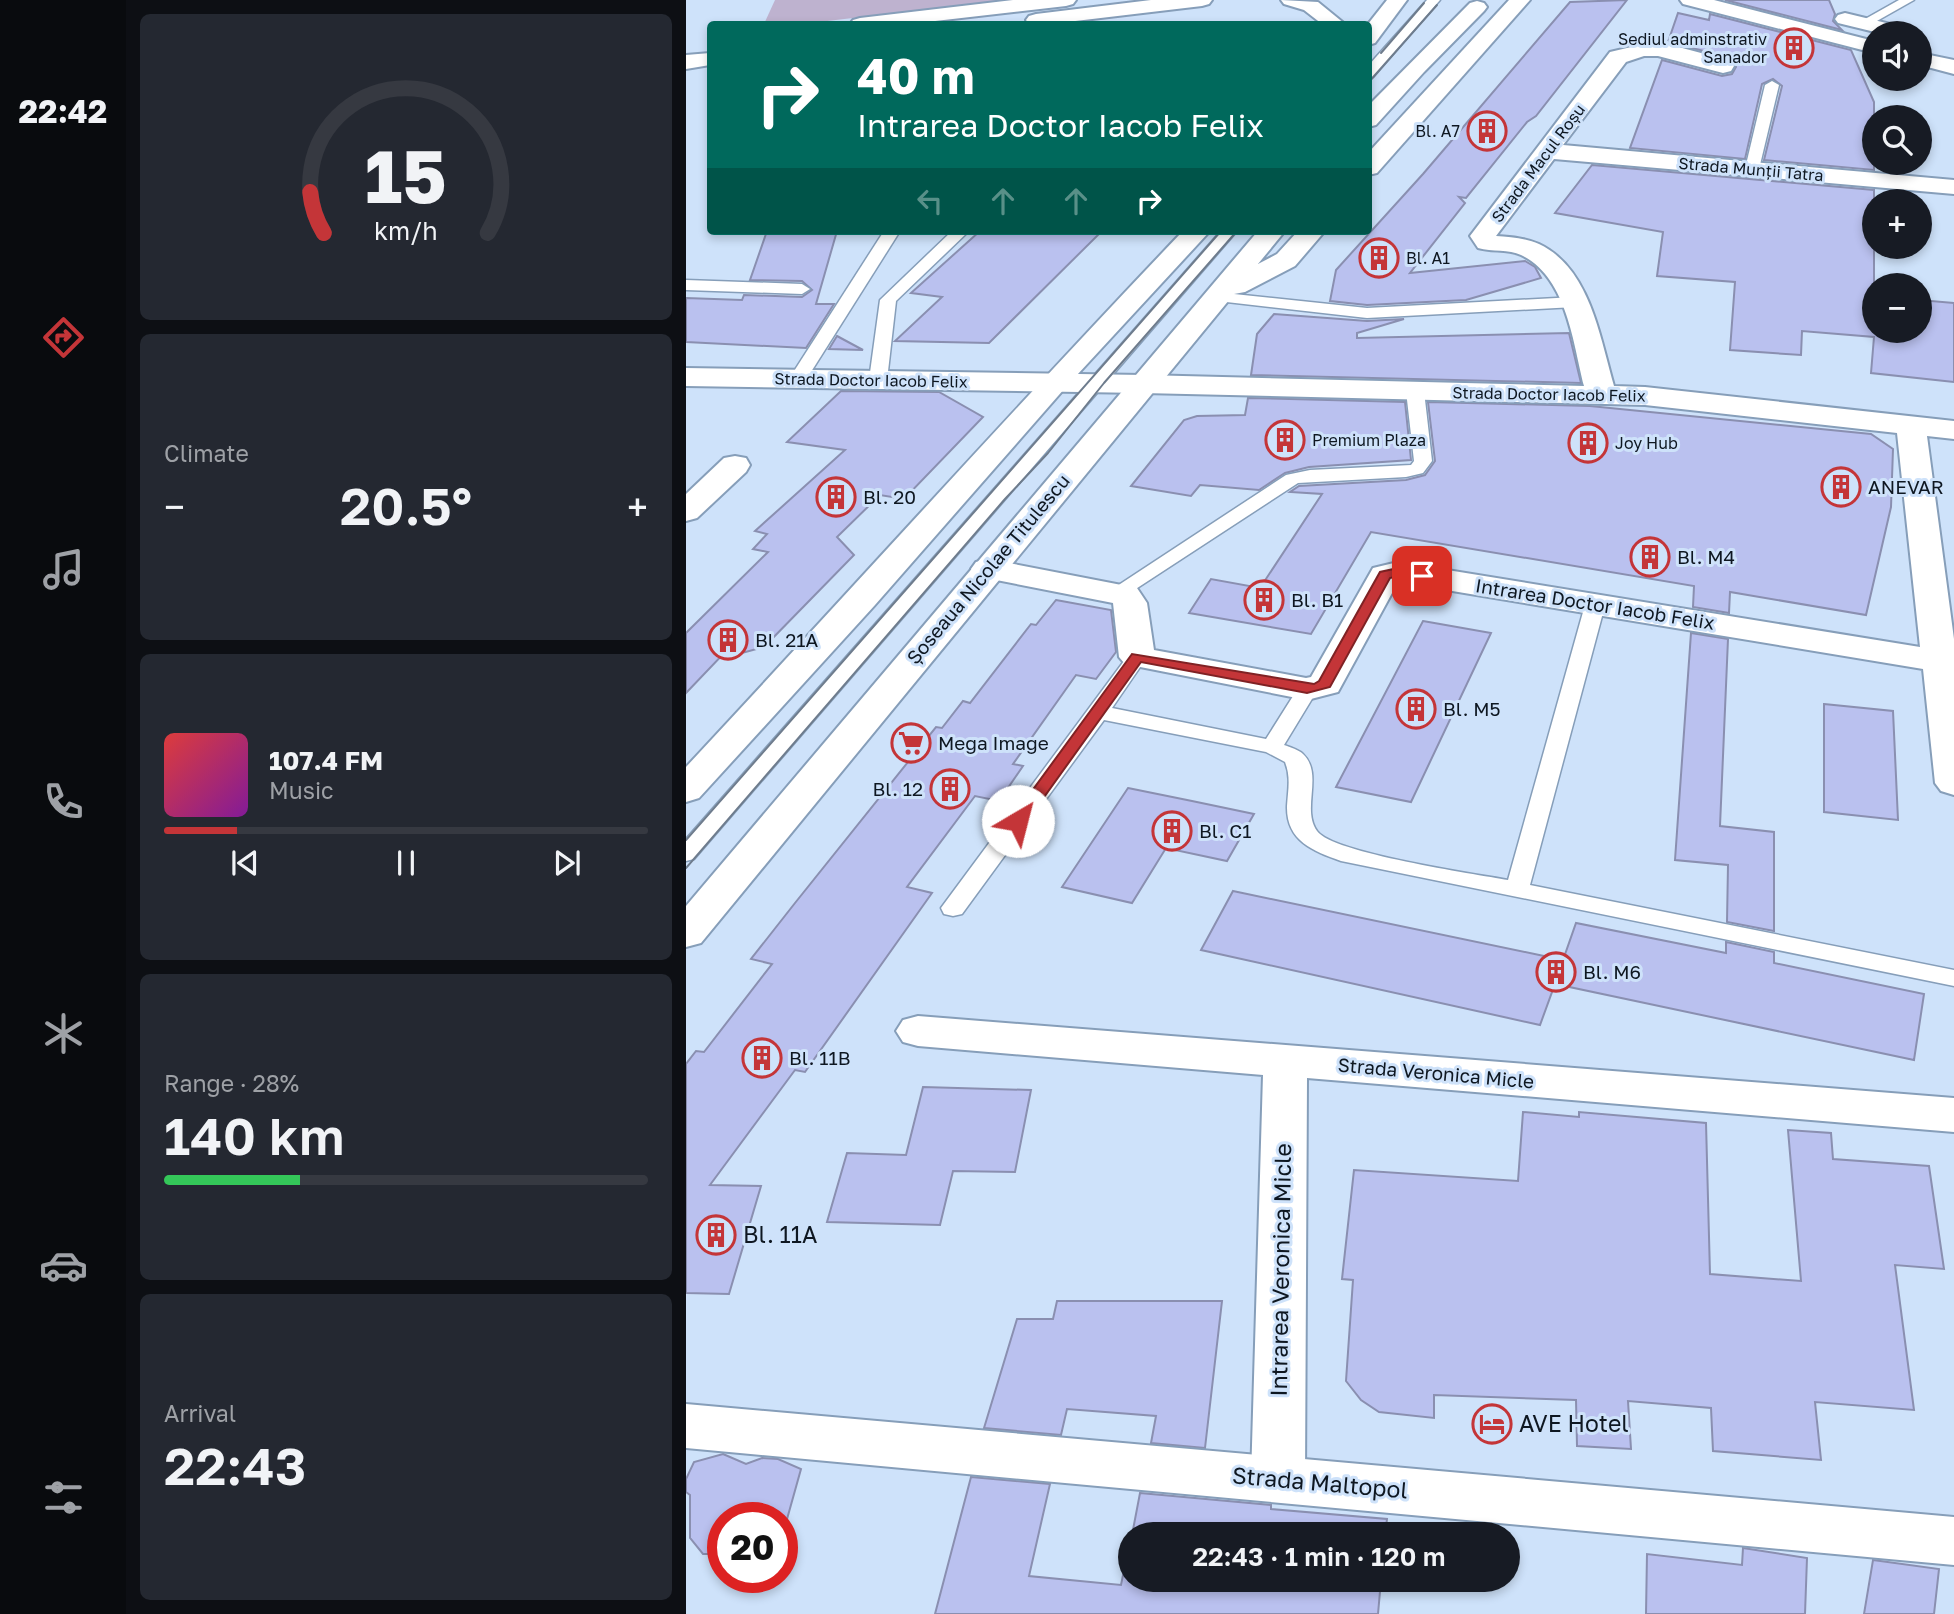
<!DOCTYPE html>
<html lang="en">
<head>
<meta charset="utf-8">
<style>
  body { margin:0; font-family:"Golos Text",sans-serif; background:#242831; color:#f1f3f6; height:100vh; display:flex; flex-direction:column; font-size:26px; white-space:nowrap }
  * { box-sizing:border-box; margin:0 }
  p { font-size:23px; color:#9ea1a6 }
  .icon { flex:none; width:38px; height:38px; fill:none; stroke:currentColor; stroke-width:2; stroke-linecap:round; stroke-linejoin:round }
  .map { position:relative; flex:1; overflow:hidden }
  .sheet { display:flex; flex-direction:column; gap:14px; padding:14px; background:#0d0f14; width:560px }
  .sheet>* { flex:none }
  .banner { position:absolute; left:21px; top:21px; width:665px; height:214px; border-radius:7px; box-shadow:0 4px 10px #0003; background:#00695c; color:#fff; overflow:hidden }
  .buttons { position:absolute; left:1176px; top:21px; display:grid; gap:14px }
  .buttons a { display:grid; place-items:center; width:70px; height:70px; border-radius:50%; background:#171b24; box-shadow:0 4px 10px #0003; font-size:35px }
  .speed { position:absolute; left:21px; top:1502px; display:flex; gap:14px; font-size:35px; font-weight:700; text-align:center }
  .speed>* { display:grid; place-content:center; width:91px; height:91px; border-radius:50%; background:#171b24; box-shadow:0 4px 10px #0003; line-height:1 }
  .speed .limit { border:10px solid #d22; background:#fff; color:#111 }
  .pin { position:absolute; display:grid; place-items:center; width:60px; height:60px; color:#fff; margin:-30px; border-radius:14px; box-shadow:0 4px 10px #0006 }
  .me { position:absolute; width:77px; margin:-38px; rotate:37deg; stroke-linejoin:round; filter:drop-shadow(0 0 5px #0008) }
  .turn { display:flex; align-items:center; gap:24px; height:147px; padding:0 35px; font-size:32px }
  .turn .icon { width:91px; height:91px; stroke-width:2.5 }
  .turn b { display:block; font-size:49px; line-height:60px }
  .lanes { display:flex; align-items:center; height:66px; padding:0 35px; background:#0003; justify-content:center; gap:35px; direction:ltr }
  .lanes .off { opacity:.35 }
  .big { font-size:52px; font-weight:600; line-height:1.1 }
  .sheet .card { flex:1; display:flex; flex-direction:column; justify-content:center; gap:10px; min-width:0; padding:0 24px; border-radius:10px; background:#242831 }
  .sheet .dial { align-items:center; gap:0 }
  .dial svg { height:182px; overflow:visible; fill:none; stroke:#363941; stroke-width:7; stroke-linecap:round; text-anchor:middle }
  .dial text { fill:#f1f3f6; stroke:none }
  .song { display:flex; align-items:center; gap:21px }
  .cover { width:84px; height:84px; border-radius:10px; background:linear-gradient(135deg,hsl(0 70% 55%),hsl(290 70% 35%)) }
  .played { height:7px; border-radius:4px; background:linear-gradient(90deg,#c43538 15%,#363941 15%) }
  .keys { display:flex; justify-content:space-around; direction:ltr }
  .heat { display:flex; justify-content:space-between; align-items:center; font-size:38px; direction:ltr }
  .charge { height:10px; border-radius:5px; background:linear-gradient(90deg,#34c759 28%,#363941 0) }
  .trip { position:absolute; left:432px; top:1522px; width:402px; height:70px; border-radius:35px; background:#171b24; box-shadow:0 4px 10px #0003; font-weight:600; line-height:70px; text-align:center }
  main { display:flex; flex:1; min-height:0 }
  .dock { display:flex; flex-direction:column; width:126px; justify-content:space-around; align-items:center; background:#090b0e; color:#9ea1a6 }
  .dock .icon { width:49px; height:49px }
  .dock .active { color:#c43538 }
  .dock b { font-size:32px; color:#f1f3f6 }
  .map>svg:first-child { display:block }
</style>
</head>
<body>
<main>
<nav class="dock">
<b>22:42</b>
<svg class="icon active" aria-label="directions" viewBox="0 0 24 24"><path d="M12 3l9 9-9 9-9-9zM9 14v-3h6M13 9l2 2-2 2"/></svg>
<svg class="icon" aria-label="music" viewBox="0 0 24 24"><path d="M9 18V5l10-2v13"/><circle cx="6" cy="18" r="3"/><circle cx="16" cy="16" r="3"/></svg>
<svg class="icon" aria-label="phone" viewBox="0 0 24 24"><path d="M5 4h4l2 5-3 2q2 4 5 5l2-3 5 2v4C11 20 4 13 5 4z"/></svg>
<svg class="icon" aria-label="climate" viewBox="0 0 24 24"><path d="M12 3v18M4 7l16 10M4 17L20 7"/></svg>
<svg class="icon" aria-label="car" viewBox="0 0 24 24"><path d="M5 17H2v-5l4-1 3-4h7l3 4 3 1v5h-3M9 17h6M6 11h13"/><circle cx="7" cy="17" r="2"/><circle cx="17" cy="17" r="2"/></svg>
<svg class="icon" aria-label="filters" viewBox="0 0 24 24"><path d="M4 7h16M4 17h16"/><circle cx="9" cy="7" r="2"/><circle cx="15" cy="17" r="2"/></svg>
</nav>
<section class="sheet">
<div class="card dial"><svg viewBox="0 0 100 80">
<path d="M14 69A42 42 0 1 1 86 69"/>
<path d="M14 69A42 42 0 0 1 8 51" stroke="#c43538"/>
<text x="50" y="56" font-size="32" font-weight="700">15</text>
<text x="50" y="72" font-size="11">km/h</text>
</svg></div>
<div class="card"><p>Climate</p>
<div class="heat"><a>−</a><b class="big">20.5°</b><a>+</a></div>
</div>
<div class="card">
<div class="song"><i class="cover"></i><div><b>107.4 FM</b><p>Music</p></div></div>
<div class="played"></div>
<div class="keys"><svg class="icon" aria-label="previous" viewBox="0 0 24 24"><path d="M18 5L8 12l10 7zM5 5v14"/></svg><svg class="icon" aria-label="pause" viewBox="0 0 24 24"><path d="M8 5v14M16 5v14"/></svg><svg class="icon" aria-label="next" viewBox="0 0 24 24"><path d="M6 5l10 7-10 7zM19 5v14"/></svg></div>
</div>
<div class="card"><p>Range · 28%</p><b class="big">140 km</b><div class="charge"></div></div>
<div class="card"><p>Arrival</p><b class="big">22:43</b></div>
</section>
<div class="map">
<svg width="1268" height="1614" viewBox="0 0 1268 1614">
  <rect width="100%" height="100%" fill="#cee2fa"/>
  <path fill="#beb2cf" d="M89 0H319L116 24H78Z"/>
  <g fill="#bac1ef" stroke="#8a8fb0" stroke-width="2">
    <path d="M941 0 850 116 841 122 780 198 773 197 779 203 724 273 839 261 849 267 855 278 780 300 681 305 644 301 650 270 737 174 884 2Z"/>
    <path d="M1039 0H1143L1149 14 1147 21 1156 30Z"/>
    <path d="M992 13 1023 20 1024 14 1165 50 1188 102V170L1078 160 1096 86 1087 79 1076 84 1059 159 944 148 976 60 1036 76 1046 74 1050 67 1046 58 982 42Z"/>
    <path d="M906 165 1188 190V331H1234V300L1268 303V382L1185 373 1188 337 1116 331 1115 355 1044 350 1049 282 971 276 977 232 869 213Z"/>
    <path d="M81 231H151L130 304H148L120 348 0 342V298L56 300 58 295 116 297 126 290 116 281 64 280Z"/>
    <path d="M294 231H416L303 343 209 341 256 297 225 293Z"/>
    <path d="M588 314 681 321 718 319 671 333V338L883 333 895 383 565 375 571 334Z"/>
    <path d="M151 336 177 350 143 349Z"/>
    <path d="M155 391 253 392 297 417 218 499 194 495 151 537 168 555 78 647 56 653 41 650 0 693V633L82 552 67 549 81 534 69 531 159 450 101 442Z"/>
    <path d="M562 398 719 402 725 460 623 467 599 473 573 490 514 485 505 496 445 486 498 420 511 416 559 415Z"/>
    <path d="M742 402 904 406 1185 434 1207 449 1205 507 1180 615 1044 592 1043 613 1007 607 1008 586 685 532 625 634 503 613 525 579 574 588 636 494 604 492 613 486 720 480 739 475 749 461Z"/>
    <path d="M370 600 425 610 430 652 410 679 390 675 327 764 337 766 313 801 289 796 221 887 246 893 119 1072 109 1070 24 1185 75 1186 43 1294 0 1293V1064L10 1051 18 1052 86 964 65 959 109 903 250 727 256 728 277 701 284 703 345 624 350 625Z"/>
    <path d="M737 621 805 633 725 802 650 787Z"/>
    <path d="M1005 633 1042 639 1034 826 1088 832V931L1041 922 1042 865 989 860Z"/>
    <path d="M1138 704 1207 711 1212 820 1138 812Z"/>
    <path d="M442 788 506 801 568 814 541 861 480 848 446 903 376 887Z"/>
    <path d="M547 891 877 960 890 923 1040 953V942L1088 952V963L1238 994 1228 1060 869 984 854 1025 515 950Z"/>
    <path d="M237 1087 345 1090 329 1172 267 1171 254 1225 141 1222 161 1153 220 1155Z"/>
    <path d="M837 1112 893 1117V1112L1020 1123 1024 1274 1115 1281 1102 1130 1145 1133 1147 1159 1243 1166 1258 1269 1209 1265 1228 1410 1129 1402 1135 1460 1027 1451 1025 1408 942 1401 945 1449 891 1446 890 1400 748 1395V1418L693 1412 675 1400 660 1381 667 1280 656 1279 668 1170 832 1181Z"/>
    <path d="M371 1301H536L519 1448 465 1443 470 1416 381 1409 375 1435 298 1428 331 1319H367Z"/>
    <path d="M37 1454 60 1464 76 1458 92 1459 115 1469 96 1537V1517H37V1554H17L4 1538V1495L0 1492V1479L8 1462Z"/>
    <path d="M285 1477 364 1484 343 1576 435 1585 444 1541V1580H695L692 1614H249Z"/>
    <path d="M454 1493 585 1505V1509L701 1519 699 1535H446Z"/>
    <path d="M1057 1548 1121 1558 1119 1614H960L961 1554 1056 1565Z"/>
    <path d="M1187 1560 1253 1569 1248 1614H1178Z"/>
  </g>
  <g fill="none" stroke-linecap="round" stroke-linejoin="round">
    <g stroke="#869eb9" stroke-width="3">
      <g id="lane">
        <path d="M741 0H754L687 77 682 78V66Z"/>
        <path d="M1213 0H1228L1182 26 1172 23Z"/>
        <path d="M1086 81 1093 85 1073 169 1066 173 1059 169 1079 85Z"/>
        <path d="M198 231H214L118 383H106L103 379Z"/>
        <path d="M266 231H283L210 301 201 380 192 385 186 384 183 380 194 300Z"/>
        <path d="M535 231H551L8 859 0 861V839Z"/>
        <path d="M0 280 116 284 124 289 116 294 0 290Z"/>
        <path d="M529 292 681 308 889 297 897 302 889 307 681 318 523 300 521 297 523 294Z"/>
        <path d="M729 386 738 391 746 461 737 473 720 477 612 483 439 596H425L422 592 600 475 624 470 725 465 728 461 720 391Z"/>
        <path d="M909 599 916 601 919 605 844 885 1268 970V986L655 861C627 851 600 841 601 806 602 790 605 777 599 762L580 752 418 720 276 914 267 916 258 914 255 908 444 653H458L461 657 426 708 580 739 614 685H628L632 689 598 745C604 747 613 750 617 754 638 774 615 809 631 831 646 853 789 874 822 880L899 605 902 601Z"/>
      </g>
    </g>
    <g stroke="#869eb9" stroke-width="4">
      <g id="street">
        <path d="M958 44 985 45 1045 61 1048 66 1045 71 1037 73 972 56H958L940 62 877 145 1268 180V194L868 159 810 236C824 237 840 238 853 244 904 268 914 338 928 386L959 387 1268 421V439L1241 436 1268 639V795L1255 791 1249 783 1237 669 712 582 652 692 621 700 439 664 433 657 427 603 290 576 285 569 290 562 302 559 451 588 461 603 468 650 620 678 625 677 687 568 712 562 1234 647 1211 433 959 405 457 393 447 390 443 384 447 378 457 375 898 386C887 343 881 277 835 255 823 249 806 252 792 248L784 236 924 52Z"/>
        <path d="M49 456 60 458 64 465 60 472 11 518 0 521V494L38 458Z"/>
        <path d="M232 1016 1268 1098V1132L621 1078 619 1479 611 1495 592 1502 573 1495 565 1479 577 1075 232 1046 217 1042 210 1031 217 1020Z"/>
      </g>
    </g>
    <g stroke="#869eb9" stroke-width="4">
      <g id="secondary">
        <path d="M0 368 457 375 467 378 471 384 467 390 457 393 0 386Z"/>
        <path d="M0 1404 1268 1517V1565L0 1448Z"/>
      </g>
    </g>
    <g stroke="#869eb9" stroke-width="4">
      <g id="primary">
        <path d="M327 0H390L387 4 380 6 223 24H164L167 20 174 18Z"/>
        <path d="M465 0H526L523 4 516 6 364 24H343L340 20 343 16 350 14Z"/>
        <path d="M595 0 632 2 659 24H636L618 10 598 4Z"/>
        <path d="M701 0H721L689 43 682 45V24Z"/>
        <path d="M823 0H844L691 173 682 175V153Z"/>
        <path d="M994 0H1028L1188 41V53L997 4Z"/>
        <path d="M791 1 798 3 801 7 798 11 738 72 690 125 682 127V106L784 3Z"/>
        <path d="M1159 13 1225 29 1229 33H1193L1152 23 1149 19 1152 15Z"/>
        <path d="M24 53V65L0 69V55Z"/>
        <path d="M1234 53 1268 60V74L1234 65Z"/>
        <path d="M497 231H524L379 388 189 605 13 798 0 802V767C166 589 329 407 497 231Z"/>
        <path d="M572 231H599L572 264 591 254 612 231H639L609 266 559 292 548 294 15 943 0 947V906Z"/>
      </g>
    </g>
    <use href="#lane" fill="#fff" fill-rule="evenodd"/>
    <use href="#street" fill="#fff" fill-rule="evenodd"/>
    <use href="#secondary" fill="#fff" fill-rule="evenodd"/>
    <use href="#primary" fill="#fff" fill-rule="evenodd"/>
    <g stroke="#6e7c8d" stroke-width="2">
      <path d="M695 53 738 3"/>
      <path d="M682 83 751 5"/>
      <path d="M0 840 535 231"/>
      <path d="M0 868 319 499 362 453 418 383 551 231"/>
    </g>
  </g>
  <path fill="#c43538" stroke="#7f2224" stroke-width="2" d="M712 568 741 573 743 576 736 580 712 576 704 578 644 687 621 693 455 662 338 825 332 826 324 821 446 654 628 684 633 681 694 572Z"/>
  <defs>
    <g id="building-ring" transform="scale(2.0125)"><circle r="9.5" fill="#cee2fa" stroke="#c43538" stroke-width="1.5"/><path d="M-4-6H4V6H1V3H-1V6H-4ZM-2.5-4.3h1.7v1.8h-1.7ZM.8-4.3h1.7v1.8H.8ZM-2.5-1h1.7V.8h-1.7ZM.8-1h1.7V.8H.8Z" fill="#c43538"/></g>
    <g id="supermarket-ring" transform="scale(2.0125)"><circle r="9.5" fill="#cee2fa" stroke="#c43538" stroke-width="1.5"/><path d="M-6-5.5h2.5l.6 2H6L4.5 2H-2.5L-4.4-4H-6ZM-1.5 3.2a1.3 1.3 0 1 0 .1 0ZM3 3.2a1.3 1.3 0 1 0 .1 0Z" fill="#c43538"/></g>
    <g id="hotel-ring" transform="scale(2.0125)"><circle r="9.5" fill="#cee2fa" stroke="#c43538" stroke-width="1.5"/><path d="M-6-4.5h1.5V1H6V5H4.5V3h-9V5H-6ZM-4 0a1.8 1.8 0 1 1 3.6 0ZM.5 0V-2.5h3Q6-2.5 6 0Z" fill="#c43538"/></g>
  </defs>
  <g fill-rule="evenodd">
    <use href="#building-ring" x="1108" y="48"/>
    <use href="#building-ring" x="801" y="131"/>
    <use href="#building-ring" x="693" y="258"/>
    <use href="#building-ring" x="599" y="440"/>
    <use href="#building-ring" x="902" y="443"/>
    <use href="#building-ring" x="1155" y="487"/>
    <use href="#building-ring" x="150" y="497"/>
    <use href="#building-ring" x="964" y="557"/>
    <use href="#building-ring" x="578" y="600"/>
    <use href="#building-ring" x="42" y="640"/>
    <use href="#building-ring" x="730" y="709"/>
    <use href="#supermarket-ring" x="225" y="743"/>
    <use href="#building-ring" x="264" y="789"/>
    <use href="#building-ring" x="486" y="831"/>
    <use href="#building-ring" x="870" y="972"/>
    <use href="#building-ring" x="76" y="1058"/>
    <use href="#building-ring" x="30" y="1235"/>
    <use href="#hotel-ring" x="806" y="1424"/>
  </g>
  <g text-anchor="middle" stroke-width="6" stroke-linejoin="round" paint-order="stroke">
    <g font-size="16" fill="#0e1721" stroke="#cee2fa" text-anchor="start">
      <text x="1081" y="45" text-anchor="end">Sediul adminstrativ<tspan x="1081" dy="18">Sanador</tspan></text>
      <text x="774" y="137" text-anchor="end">Bl. A7</text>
      <text x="720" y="264">Bl. A1</text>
      <text x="626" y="446">Premium Plaza</text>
      <text x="929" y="449">Joy Hub</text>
    </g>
    <g font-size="16" fill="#0e1721" stroke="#cee2fa">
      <text transform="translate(852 163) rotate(-53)" y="6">Strada Macul Roșu</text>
      <text transform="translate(1065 169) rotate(5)" y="6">Strada Munții Tatra</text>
      <text transform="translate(185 380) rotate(1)" y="6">Strada Doctor Iacob Felix</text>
      <text transform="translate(863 394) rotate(1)" y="6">Strada Doctor Iacob Felix</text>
    </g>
    <g font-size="19" fill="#0e1721" stroke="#cee2fa" text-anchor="start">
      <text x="1182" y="494">ANEVAR</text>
      <text x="177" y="504">Bl. 20</text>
      <text x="991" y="564">Bl. M4</text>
      <text x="605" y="607">Bl. B1</text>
      <text x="69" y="647">Bl. 21A</text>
      <text x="757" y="716">Bl. M5</text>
      <text x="252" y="750">Mega Image</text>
      <text x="237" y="796" text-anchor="end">Bl. 12</text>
      <text x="513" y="838">Bl. C1</text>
      <text x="897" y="979">Bl. M6</text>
      <text x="103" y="1065">Bl. 11B</text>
    </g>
    <g font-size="19" fill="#0e1721" stroke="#cee2fa">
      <text transform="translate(302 569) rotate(-50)" y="7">Șoseaua Nicolae Titulescu</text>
      <text transform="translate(909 604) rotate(9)" y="7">Intrarea Doctor Iacob Felix</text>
      <text transform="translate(750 1073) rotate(5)" y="7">Strada Veronica Micle</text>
    </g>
    <g font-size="23" fill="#0e1721" stroke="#cee2fa" text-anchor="start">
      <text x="57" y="1243">Bl. 11A</text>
      <text x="833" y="1432">AVE Hotel</text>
    </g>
    <g font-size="23" fill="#0e1721" stroke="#cee2fa">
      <text transform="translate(595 1270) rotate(-89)" y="8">Intrarea Veronica Micle</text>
      <text transform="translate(634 1483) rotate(5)" y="8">Strada Maltopol</text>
    </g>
  </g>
</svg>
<div class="buttons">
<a><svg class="icon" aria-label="sound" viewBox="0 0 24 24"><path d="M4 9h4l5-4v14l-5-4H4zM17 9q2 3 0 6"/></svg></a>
<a><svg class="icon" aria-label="search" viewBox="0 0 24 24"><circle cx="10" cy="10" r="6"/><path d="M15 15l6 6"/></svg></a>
<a>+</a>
<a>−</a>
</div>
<div class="speed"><div class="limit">20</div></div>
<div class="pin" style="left:736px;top:576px;background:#d93025"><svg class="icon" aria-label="arrive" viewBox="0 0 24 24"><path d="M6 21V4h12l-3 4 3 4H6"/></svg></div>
<svg class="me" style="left:332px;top:821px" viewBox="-20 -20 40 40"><circle r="19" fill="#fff"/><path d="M0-13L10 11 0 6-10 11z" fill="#c43538"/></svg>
<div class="trip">22:43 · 1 min · 120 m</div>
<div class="banner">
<div class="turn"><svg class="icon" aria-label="right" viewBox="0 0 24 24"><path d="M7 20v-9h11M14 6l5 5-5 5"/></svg><div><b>40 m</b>Intrarea Doctor Iacob Felix</div></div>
<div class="lanes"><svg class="icon off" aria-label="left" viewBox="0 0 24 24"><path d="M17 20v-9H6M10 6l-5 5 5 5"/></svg><svg class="icon off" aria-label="ahead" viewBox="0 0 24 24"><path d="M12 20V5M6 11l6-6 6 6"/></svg><svg class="icon off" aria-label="ahead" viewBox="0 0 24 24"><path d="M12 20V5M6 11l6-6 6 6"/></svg><svg class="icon" aria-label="right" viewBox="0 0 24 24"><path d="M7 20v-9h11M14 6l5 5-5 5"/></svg></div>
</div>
</div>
</main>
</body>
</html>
